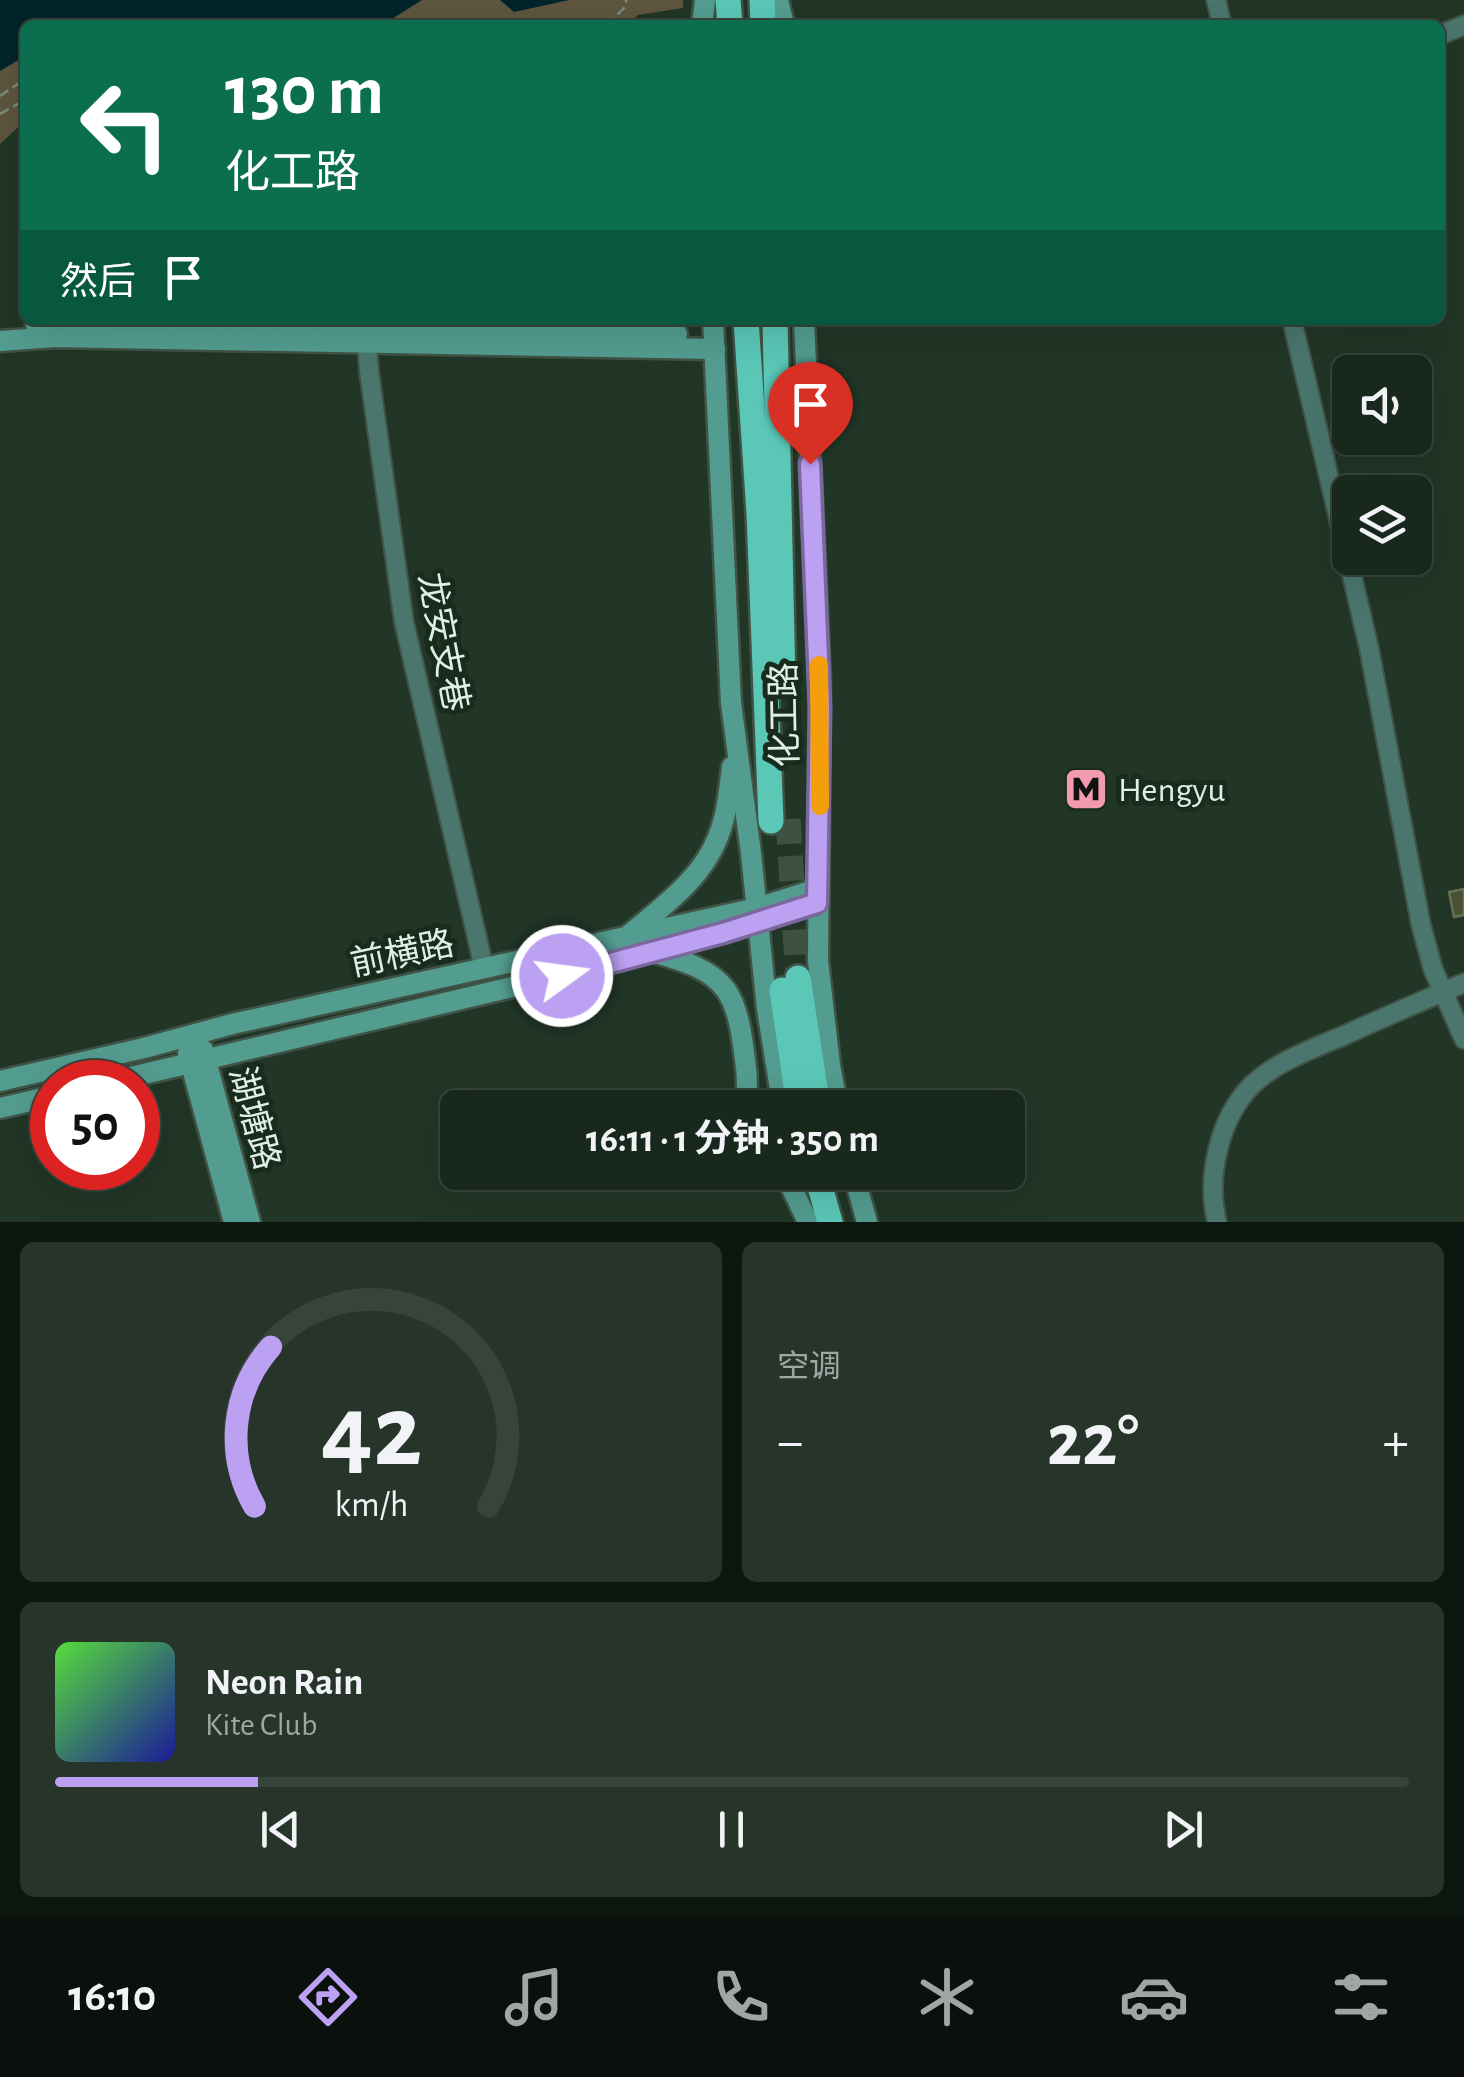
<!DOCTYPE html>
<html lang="zh">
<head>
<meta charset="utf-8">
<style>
  body { margin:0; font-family:"Alegreya Sans","Noto Sans SC",sans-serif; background:#26342a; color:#f1f3f6; height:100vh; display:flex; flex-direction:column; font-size:38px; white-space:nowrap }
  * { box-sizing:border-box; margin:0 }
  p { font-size:32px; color:#9fa6a4 }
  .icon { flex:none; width:55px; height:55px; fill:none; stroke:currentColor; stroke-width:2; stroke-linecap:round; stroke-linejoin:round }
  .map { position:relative; height:1222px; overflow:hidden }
  .sheet { display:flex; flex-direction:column; gap:20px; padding:20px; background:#0e1610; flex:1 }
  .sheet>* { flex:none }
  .top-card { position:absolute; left:20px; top:20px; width:1425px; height:305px; border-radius:15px; box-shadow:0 10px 40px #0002,0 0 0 2px #37443b; background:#0b6e4f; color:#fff; overflow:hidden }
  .tools { position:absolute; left:1332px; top:355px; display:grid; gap:20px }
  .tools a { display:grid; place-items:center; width:100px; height:100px; border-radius:15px; background:#19281d; box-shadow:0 10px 40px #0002,0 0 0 2px #37443b; font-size:50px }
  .speed { position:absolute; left:30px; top:1060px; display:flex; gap:20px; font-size:50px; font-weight:700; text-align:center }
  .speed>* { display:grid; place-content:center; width:130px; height:130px; border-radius:50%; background:#19281d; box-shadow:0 10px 40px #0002,0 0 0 2px #37443b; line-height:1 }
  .speed .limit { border:15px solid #d22; background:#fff; color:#111 }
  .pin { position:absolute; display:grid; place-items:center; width:85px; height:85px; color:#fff; margin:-102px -42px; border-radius:50% 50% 50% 0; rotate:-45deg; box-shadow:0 0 10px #0007 }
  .pin .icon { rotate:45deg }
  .me { position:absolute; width:110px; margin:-55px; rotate:76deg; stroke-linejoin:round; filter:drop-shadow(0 0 8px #0008) }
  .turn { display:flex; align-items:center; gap:35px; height:210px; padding:0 40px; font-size:45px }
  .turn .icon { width:130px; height:130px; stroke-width:2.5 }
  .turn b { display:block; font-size:70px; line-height:85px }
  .then { display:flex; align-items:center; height:95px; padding:0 40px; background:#0003; gap:20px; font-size:38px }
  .big { font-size:75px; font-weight:700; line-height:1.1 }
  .sheet .card { flex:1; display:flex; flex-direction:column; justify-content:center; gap:15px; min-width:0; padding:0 35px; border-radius:15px; background:#26342a }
  .sheet .dial { align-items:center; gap:0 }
  .dial svg { height:260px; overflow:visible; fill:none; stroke:#37443b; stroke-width:7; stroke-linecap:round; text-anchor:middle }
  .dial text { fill:#f1f3f6; stroke:none }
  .song { display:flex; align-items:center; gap:30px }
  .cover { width:120px; height:120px; border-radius:15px; background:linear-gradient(135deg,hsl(110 70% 55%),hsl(240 70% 35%)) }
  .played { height:10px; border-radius:5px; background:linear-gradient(90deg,#bca0f2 15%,#37443b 15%) }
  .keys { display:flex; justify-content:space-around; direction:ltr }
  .heat { display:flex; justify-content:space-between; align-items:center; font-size:55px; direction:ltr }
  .sheet .tiles { flex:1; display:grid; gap:20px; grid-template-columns:1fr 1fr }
  .card:last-child { grid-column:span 2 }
  .trip { position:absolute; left:440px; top:1090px; width:585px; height:100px; border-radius:15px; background:#19281d; box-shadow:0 10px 40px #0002,0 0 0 2px #37443b; font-weight:700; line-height:100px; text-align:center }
  .dock { display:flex; height:160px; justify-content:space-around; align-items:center; background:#0a100c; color:#9fa6a4 }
  .dock .icon { width:70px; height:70px }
  .dock .active { color:#bca0f2 }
  .dock b { font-size:45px; color:#f1f3f6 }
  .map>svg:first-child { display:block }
</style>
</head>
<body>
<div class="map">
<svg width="1464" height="1222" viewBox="0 0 1464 1222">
  <rect width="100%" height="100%" fill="#213627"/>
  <path fill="#5e563e" d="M0 0H683V8L638 15 627 25H25V121L0 144Z"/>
  <g fill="#00242a">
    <path d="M0 0H422L392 19 388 25H25V56L0 71Z"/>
    <path d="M500 0H569L514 12Z"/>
  </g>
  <path fill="#485131" stroke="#677057" stroke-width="2.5" d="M1464 889V915L1454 917 1449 892Z"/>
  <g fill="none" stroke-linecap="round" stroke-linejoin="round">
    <path stroke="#3e5243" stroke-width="25" stroke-dasharray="25 12" stroke-linecap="butt" d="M788 819 798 978"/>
    <g stroke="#405345" stroke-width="22">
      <g id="tertiary">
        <path d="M1216 0 1222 25"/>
        <path d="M1440 35 1464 25"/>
        <path d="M1292 320 1369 648 1421 925 1433 969 1464 1039"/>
        <path d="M366 330 369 371 404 622 484 968"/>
        <path d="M1217 1222C1206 1178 1219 1119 1251 1086 1277 1061 1312 1049 1345 1035 1384 1017 1424 1000 1464 983"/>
      </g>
    </g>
    <g stroke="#405345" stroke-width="25">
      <g id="secondary">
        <path d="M778 0 784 25"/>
        <path d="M702 25 705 0"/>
        <path d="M713 320 731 703 751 853 767 1009 783 1108"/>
        <path d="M804 320 820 680 818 961 830 1065 838 1108"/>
        <path d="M36 325H342L677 334"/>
        <path d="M0 341 55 337 715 349"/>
        <path d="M629 935C662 907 702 879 718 837 727 815 729 791 732 767"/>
        <path d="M656 953C680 960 710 968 726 990 740 1010 743 1044 746 1068 748 1081 745 1095 750 1108"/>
        <path d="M203 1050 250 1222"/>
        <path d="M188 1053 234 1222"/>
        <path d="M0 1081 144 1048 232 1024 757 908 817 889"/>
        <path d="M110 1082 593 968 768 919"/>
        <path d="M0 1108 52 1096"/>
        <path d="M784 1172 808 1222"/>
        <path d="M853 1172 867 1222"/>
      </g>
    </g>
    <g stroke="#405345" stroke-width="30">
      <g id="trunk">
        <path d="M728 0 730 25"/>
        <path d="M762 0 763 25"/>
        <path d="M746 320 759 513 771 821"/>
        <path d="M775 320 783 684"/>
        <path d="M798 978 818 1108"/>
        <path d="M782 990 798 1099"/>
        <path d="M816 1172 830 1222"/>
      </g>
    </g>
    <g stroke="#7b8c7f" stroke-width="2.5" stroke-dasharray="10 5" stroke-linecap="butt">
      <path d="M607 25 626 6V0"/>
      <path d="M0 96 25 79"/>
      <path d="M0 114 25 100"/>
    </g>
    <use href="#tertiary" stroke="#4a766e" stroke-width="18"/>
    <use href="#secondary" stroke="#539d90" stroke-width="20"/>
    <use href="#trunk" stroke="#5bc8b7" stroke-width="25"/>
  </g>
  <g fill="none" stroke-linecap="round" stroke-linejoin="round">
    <g stroke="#7a689d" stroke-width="25">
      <path id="route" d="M562 976 723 933 817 903 820 708 810 464"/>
    </g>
    <use href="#route" stroke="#bca0f2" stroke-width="18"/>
    <path stroke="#f59e0b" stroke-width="18" d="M819 665 820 806"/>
  </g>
  <defs>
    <g id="metro-square" transform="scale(2.25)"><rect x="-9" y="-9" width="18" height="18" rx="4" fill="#f29aaf" stroke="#172c1d"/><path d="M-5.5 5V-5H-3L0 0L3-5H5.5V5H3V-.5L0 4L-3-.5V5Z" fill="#111"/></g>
  </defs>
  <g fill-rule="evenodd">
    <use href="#metro-square" x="1086" y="789"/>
  </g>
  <g text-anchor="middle" stroke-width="10" stroke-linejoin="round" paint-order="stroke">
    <g font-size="35" fill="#e1eee4" stroke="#172c1d">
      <text transform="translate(444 642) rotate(79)" y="12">龙安支巷</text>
      <text transform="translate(784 715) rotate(-91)" y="12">化工路</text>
      <text transform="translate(402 953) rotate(-12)" y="12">前横路</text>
      <text transform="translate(255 1118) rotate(75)" y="12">湖塘路</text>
    </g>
    <g font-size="35" fill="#e1eee4" stroke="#172c1d" text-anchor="start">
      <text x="1118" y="801">Hengyu</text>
    </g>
  </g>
</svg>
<div class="tools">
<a><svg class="icon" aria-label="sound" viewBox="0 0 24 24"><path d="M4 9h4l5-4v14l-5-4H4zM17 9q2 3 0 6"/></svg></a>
<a><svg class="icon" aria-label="layers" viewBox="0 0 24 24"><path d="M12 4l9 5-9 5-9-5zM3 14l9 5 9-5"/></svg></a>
</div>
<div class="speed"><div class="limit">50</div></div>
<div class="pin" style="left:810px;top:464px;background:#d93025"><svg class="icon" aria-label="arrive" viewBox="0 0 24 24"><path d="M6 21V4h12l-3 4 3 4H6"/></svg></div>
<svg class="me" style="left:562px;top:976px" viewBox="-20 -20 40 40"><circle r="17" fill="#bca0f2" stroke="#fff" stroke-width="3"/><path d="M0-11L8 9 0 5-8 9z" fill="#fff"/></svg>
<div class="trip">16:11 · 1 分钟 · 350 m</div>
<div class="top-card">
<div class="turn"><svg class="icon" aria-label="left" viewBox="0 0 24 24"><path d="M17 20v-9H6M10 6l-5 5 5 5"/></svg><div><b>130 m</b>化工路</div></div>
<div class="then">然后<svg class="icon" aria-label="arrive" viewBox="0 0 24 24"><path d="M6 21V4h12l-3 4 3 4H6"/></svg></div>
</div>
</div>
<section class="sheet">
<div class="tiles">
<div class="card dial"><svg viewBox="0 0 100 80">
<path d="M14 69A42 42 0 1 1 86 69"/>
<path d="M14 69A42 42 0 0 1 19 20" stroke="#bca0f2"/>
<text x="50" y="56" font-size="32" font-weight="700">42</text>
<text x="50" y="72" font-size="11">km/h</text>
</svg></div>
<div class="card"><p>空调</p>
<div class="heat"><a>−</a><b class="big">22°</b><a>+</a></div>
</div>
<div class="card">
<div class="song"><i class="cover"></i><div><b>Neon Rain</b><p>Kite Club</p></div></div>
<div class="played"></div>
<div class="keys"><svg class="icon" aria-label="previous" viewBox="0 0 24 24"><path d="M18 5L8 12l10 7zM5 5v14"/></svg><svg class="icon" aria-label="pause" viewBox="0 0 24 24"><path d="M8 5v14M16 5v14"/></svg><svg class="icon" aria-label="next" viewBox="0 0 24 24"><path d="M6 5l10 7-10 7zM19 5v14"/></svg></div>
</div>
</div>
</section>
<nav class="dock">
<b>16:10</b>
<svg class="icon active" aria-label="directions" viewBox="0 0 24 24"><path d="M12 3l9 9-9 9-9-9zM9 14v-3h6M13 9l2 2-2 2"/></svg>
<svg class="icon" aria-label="music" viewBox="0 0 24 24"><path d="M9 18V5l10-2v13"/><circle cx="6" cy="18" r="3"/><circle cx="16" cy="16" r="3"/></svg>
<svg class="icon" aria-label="phone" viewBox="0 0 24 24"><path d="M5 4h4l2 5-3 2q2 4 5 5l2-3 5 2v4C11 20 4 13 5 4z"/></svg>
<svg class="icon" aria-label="climate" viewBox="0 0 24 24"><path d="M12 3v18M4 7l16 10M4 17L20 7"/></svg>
<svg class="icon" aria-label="car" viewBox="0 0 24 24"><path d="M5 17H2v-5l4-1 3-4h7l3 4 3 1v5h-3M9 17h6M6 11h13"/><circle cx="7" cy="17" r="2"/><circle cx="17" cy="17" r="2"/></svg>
<svg class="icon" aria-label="filters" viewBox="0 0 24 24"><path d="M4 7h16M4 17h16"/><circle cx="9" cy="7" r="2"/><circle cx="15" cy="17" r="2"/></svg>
</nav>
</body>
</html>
